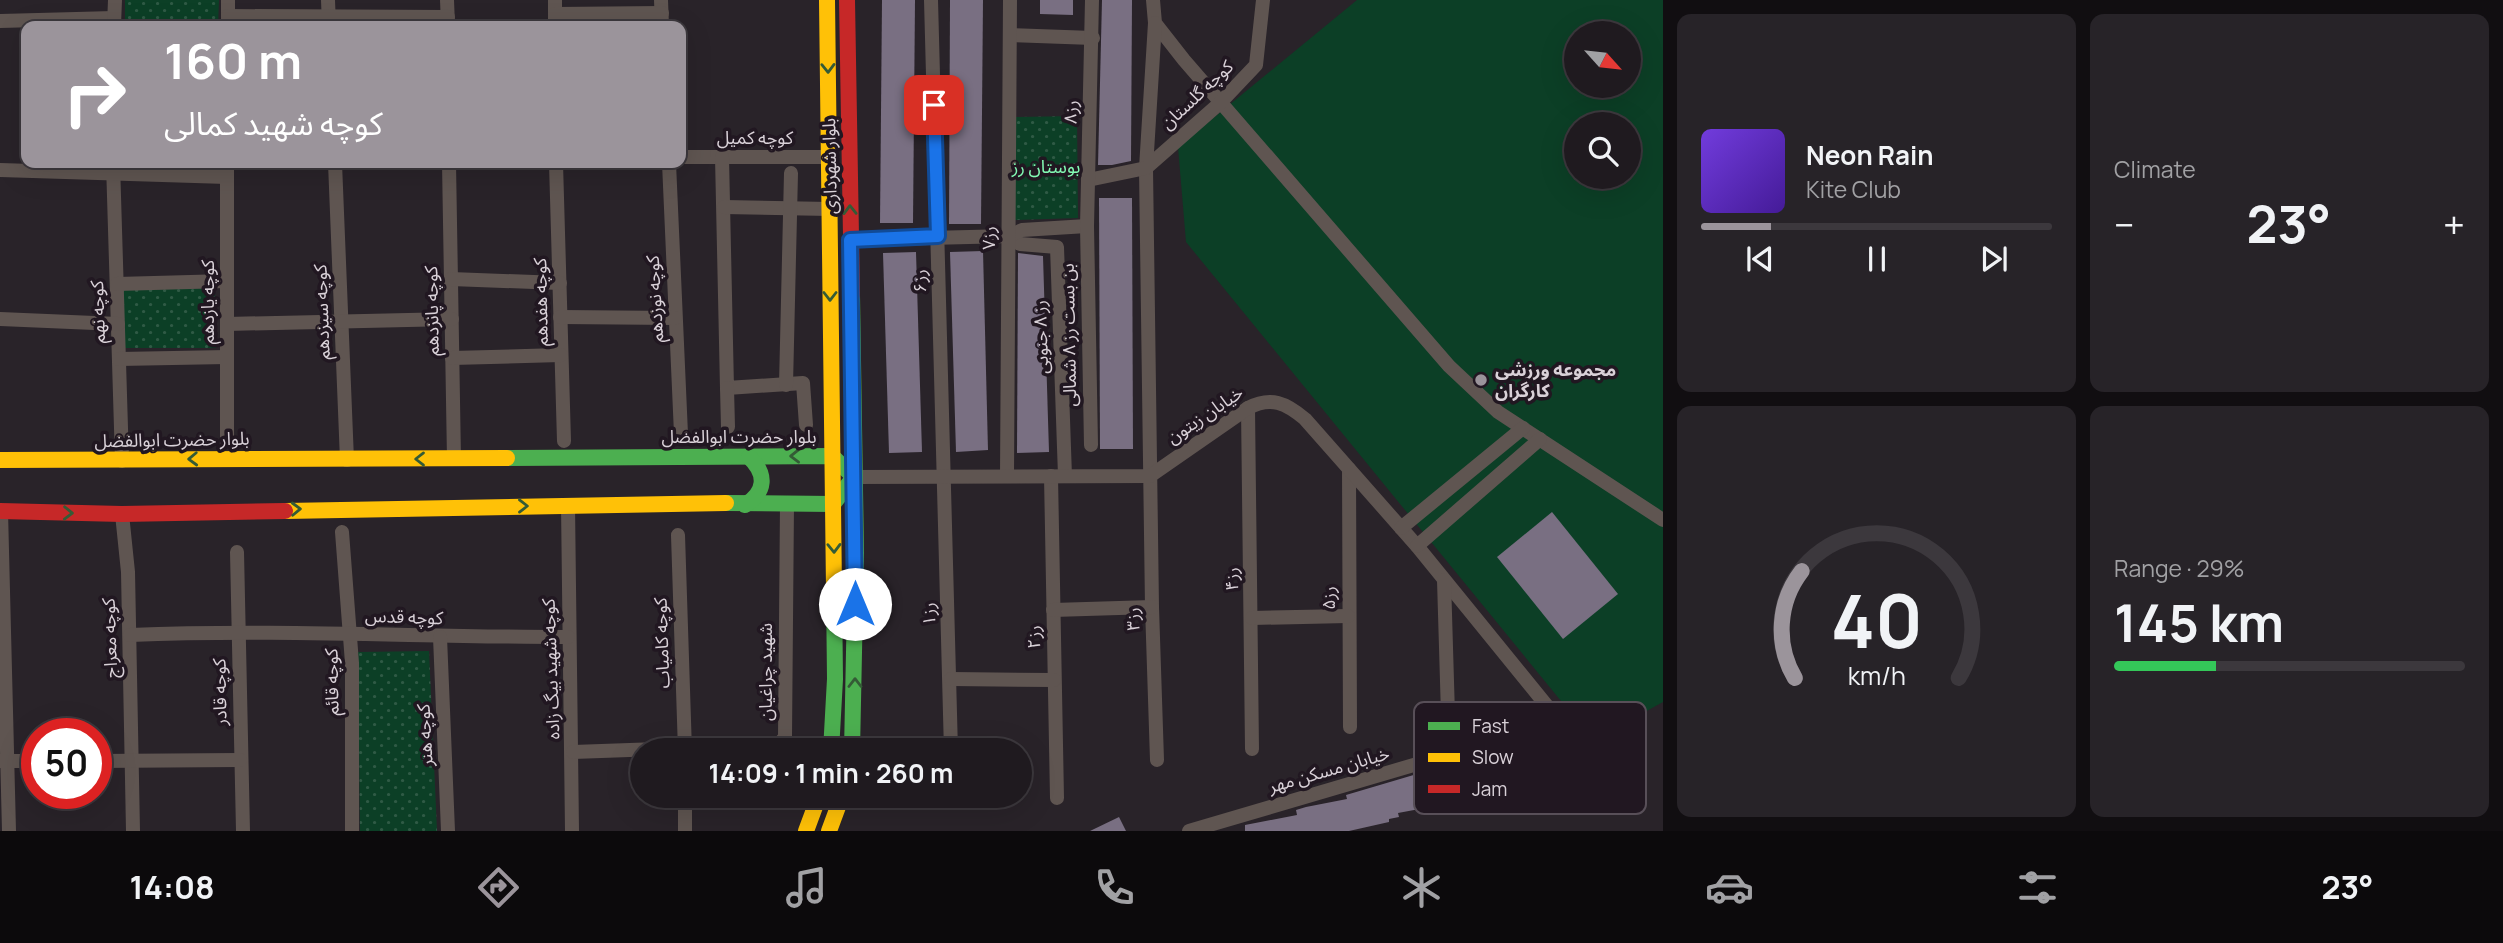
<!DOCTYPE html>
<html lang="en">
<head>
<meta charset="utf-8">
<style>
  body { margin:0; font-family:Manrope,"Noto Sans Arabic",sans-serif; background:#272328; color:#f1f3f6; height:100vh; display:flex; flex-direction:column; font-size:26px; white-space:nowrap }
  * { box-sizing:border-box; margin:0 }
  p { font-size:23px; color:#a1a1a4 }
  .icon { flex:none; width:38px; height:38px; fill:none; stroke:currentColor; stroke-width:2; stroke-linecap:round; stroke-linejoin:round }
  .map { position:relative; flex:1; overflow:hidden }
  .details { display:flex; flex-direction:column; gap:14px; padding:14px; background:#110e11; width:840px }
  .details>* { flex:none }
  .hud { position:absolute; left:21px; top:21px; width:665px; height:147px; border-radius:14px; box-shadow:0 7px 28px #0002,0 0 0 2px #3c383d; background:#9b949b; color:#fff; overflow:hidden }
  .needle { width:46px; rotate:117deg }
  .fabs { position:absolute; left:1564px; top:21px; display:grid; gap:14px }
  .fabs a { display:grid; place-items:center; width:77px; height:77px; border-radius:50%; background:#1f1a1f; box-shadow:0 7px 28px #0002,0 0 0 2px #3c383d; font-size:35px }
  .speed { position:absolute; left:21px; top:718px; display:flex; gap:14px; font-size:35px; font-weight:700; text-align:center }
  .speed>* { display:grid; place-content:center; width:91px; height:91px; border-radius:50%; background:#1f1a1f; box-shadow:0 7px 28px #0002,0 0 0 2px #3c383d; line-height:1 }
  .speed .limit { border:10px solid #d22; background:#fff; color:#111 }
  .pin { position:absolute; display:grid; place-items:center; width:60px; height:60px; color:#fff; margin:-30px; border-radius:14px; box-shadow:0 4px 10px #0006 }
  .me { position:absolute; width:77px; margin:-38px; rotate:0deg; stroke-linejoin:round; filter:drop-shadow(0 0 5px #0008) }
  .turn { display:flex; align-items:center; gap:24px; height:147px; padding:0 28px; font-size:32px }
  .turn .icon { width:91px; height:91px; stroke-width:2.5 }
  .turn b { display:block; font-size:49px; line-height:60px }
  .big { font-size:52px; font-weight:700; line-height:1.1 }
  .details .card { flex:1; display:flex; flex-direction:column; justify-content:center; gap:10px; min-width:0; padding:0 24px; border-radius:14px; background:#272328 }
  .details .dial { align-items:center; gap:0 }
  .dial svg { height:182px; overflow:visible; fill:none; stroke:#3c383d; stroke-width:7; stroke-linecap:round; text-anchor:middle }
  .dial text { fill:#f1f3f6; stroke:none }
  .song { display:flex; align-items:center; gap:21px }
  .cover { width:84px; height:84px; border-radius:10px; background:linear-gradient(135deg,hsl(260 70% 55%),hsl(260 70% 35%)) }
  .played { height:7px; border-radius:4px; background:linear-gradient(90deg,#9b949b 20%,#3c383d 20%) }
  .keys { display:flex; justify-content:space-around; direction:ltr }
  .heat { display:flex; justify-content:space-between; align-items:center; font-size:38px; direction:ltr }
  .charge { height:10px; border-radius:5px; background:linear-gradient(90deg,#34c759 29%,#3c383d 0) }
  .details .tiles { flex:1; display:grid; gap:14px; grid-template-columns:repeat(2,1fr) }
  .trip { position:absolute; left:630px; top:738px; width:402px; height:70px; border-radius:35px; background:#1f1a1f; box-shadow:0 7px 28px #0002,0 0 0 2px #3c383d; font-weight:700; line-height:70px; text-align:center }
  .tabs { display:flex; height:112px; justify-content:space-around; align-items:center; background:#0c0a0c; color:#a1a1a4 }
  .tabs .icon { width:49px; height:49px }
  .tabs .active { color:#9b949b }
  .tabs b { font-size:32px; color:#f1f3f6 }
  main { display:flex; flex:1; min-height:0 }
  .map>svg:first-child { display:block }
</style>
</head>
<body>
<main>
<div class="map">
<svg width="1663" height="831" viewBox="0 0 1663 831">
  <defs>
    <pattern id="park-dots" width="8" height="8" patternUnits="userSpaceOnUse" patternTransform="scale(1.75)"><rect width="8" height="8" fill="#0c3f26"/><path d="M2 2h.1M6 6h.1" fill="none" stroke="#2f5a45" stroke-width="1.8" stroke-linecap="round"/></pattern>
  </defs>
  <rect width="100%" height="100%" fill="#292329"/>
  <path fill="#0c3f26" fill-rule="evenodd" d="M1357 0H1663V702L1603 735 1588 734 1186 242 1178 147ZM1577 33H1629V86H1577ZM1577 124H1629V177H1577Z"/>
  <g fill="url(#park-dots)">
    <path d="M125 0H219L218 26H125Z"/>
    <path d="M1077 116 1078 218 1014 220 1015 117Z"/>
    <path d="M215 288 216 348H121V290Z"/>
    <path d="M429 651 437 831H360L358 652Z"/>
  </g>
  <g fill="#796f82">
    <path d="M882 0H915L913 223H880Z"/>
    <path d="M950 0H983L981 224H949Z"/>
    <path d="M1040 0H1073V15L1040 14Z"/>
    <path d="M1102 0H1132L1131 161 1112 165H1098Z"/>
    <path d="M1099 198H1132L1133 449H1100Z"/>
    <path d="M983 251 988 450 956 452 950 252Z"/>
    <path d="M916 252 922 452 889 453 883 253Z"/>
    <path d="M1018 253 1043 256 1049 452 1017 453Z"/>
    <path d="M1552 512 1618 594 1563 639 1497 557Z"/>
    <path d="M1590 735H1598L1605 759V769L1595 771V774L1440 802 1441 805 1398 813 1399 817 1389 819V822L1349 831H1245V825L1297 815 1296 810 1306 807 1347 799 1346 795 1471 758Z"/>
    <path d="M1119 817 1126 831H1090Z"/>
  </g>
  <g fill="none" stroke-linecap="round" stroke-linejoin="round">
    <g stroke="#5f5551" stroke-width="14">
      <path d="M228 0V26"/>
      <path d="M328 0 329 26"/>
      <path d="M447 0 448 25"/>
      <path d="M555 0V26"/>
      <path d="M661 0 662 26"/>
      <path d="M931 0 951 751"/>
      <path d="M1153 0 1155 23 1184 60 1449 366 1498 412 1663 520"/>
      <path d="M555 14 662 13"/>
      <path d="M228 16 448 17"/>
      <path d="M0 21 114 18"/>
      <path d="M1155 23 1146 168 1152 607 1157 760"/>
      <path d="M114 25 115 0"/>
      <path d="M1010 35 1093 38"/>
      <path d="M681 157H829"/>
      <path d="M722 157 727 388 803 383 806 425"/>
      <path d="M113 163 122 461"/>
      <path d="M335 163 347 460"/>
      <path d="M449 163 454 459"/>
      <path d="M556 163 564 441"/>
      <path d="M669 163 681 434"/>
      <path d="M0 170 227 177"/>
      <path d="M1088 180 1146 168 1220 103 1256 65 1263 0"/>
      <path d="M724 207 830 209"/>
      <path d="M1009 236 1020 244 1057 247 1065 476"/>
      <path d="M850 240 1009 236 1022 230 1087 226"/>
      <path d="M451 279 560 283"/>
      <path d="M117 284 227 281"/>
      <path d="M560 317 675 318"/>
      <path d="M0 319 118 324"/>
      <path d="M227 324 452 319"/>
      <path d="M452 358 561 355"/>
      <path d="M119 359 227 357"/>
      <path d="M786 385 791 173"/>
      <path d="M727 388 728 427"/>
      <path d="M1248 408 1252 749"/>
      <path d="M227 441V163"/>
      <path d="M1091 445 1087 226 1092 0"/>
      <path d="M1349 469 1350 727"/>
      <path d="M1007 476 1010 0"/>
      <path d="M1051 476 1057 798"/>
      <path d="M854 477 1150 476 1248 408C1271 396 1286 403 1305 419L1417 546 1560 722 1189 831"/>
      <path d="M568 505 572 831"/>
      <path d="M1 511 9 831"/>
      <path d="M122 514 128 572 133 831"/>
      <path d="M1401 528 1523 428"/>
      <path d="M342 532 352 663V831"/>
      <path d="M678 535 685 751"/>
      <path d="M1417 546 1540 439"/>
      <path d="M237 552 243 831"/>
      <path d="M1444 580 1448 715"/>
      <path d="M1053 610 1152 607"/>
      <path d="M1252 618 1348 616"/>
      <path d="M130 635C276 629 422 637 568 637"/>
      <path d="M440 637 448 831"/>
      <path d="M951 679 1054 680"/>
      <path d="M573 752 770 745 779 744 785 737 787 504"/>
      <path d="M0 761H37"/>
      <path d="M96 761 240 760"/>
      <path d="M951 796V799"/>
      <path d="M685 831V796"/>
    </g>
    <g stroke="#4caf50" stroke-width="16">
      <path d="M852 295 856 553 852 751"/>
      <path d="M507 458 832 456 854 477 833 504 726 503"/>
      <path d="M745 505C766 492 767 474 749 457"/>
      <path d="M831 751 835 679 834 589"/>
    </g>
    <g stroke="#ffc107" stroke-width="16">
      <path d="M827 0 834 589"/>
      <path d="M0 460 507 458"/>
      <path d="M285 511 726 503"/>
      <path d="M806 831 819 796"/>
      <path d="M829 831 842 796"/>
    </g>
    <g stroke="#c62828" stroke-width="16">
      <path d="M847 0 852 295"/>
      <path d="M0 511 122 514 285 511"/>
    </g>
  </g>
  <defs><path id="oneway-chevron" d="M-2-3.5L2.5 0L-2 3.5" fill="none" stroke-width="1.6" stroke-linecap="round" stroke-linejoin="round" transform="scale(1.75)"/></defs>
  <g stroke="#345b36">
    <use href="#oneway-chevron" transform="translate(828 68) rotate(89)"/>
    <use href="#oneway-chevron" transform="translate(850 210) rotate(-91)"/>
    <use href="#oneway-chevron" transform="translate(830 296) rotate(90)"/>
    <use href="#oneway-chevron" transform="translate(795 456) rotate(179)"/>
    <use href="#oneway-chevron" transform="translate(193 459) rotate(178)"/>
    <use href="#oneway-chevron" transform="translate(420 459) rotate(180)"/>
    <use href="#oneway-chevron" transform="translate(523 506)"/>
    <use href="#oneway-chevron" transform="translate(296 509) rotate(-2)"/>
    <use href="#oneway-chevron" transform="translate(68 513) rotate(1)"/>
    <use href="#oneway-chevron" transform="translate(834 548) rotate(89)"/>
    <use href="#oneway-chevron" transform="translate(855 683) rotate(-90)"/>
  </g>
  <g fill="none" stroke-linecap="round" stroke-linejoin="round">
    <g stroke="#114b97" stroke-width="18">
      <path id="route" d="M855 604 850 240 938 236 934 105"/>
    </g>
    <use href="#route" stroke="#1a73e8" stroke-width="12"/>
  </g>
  <circle fill="#9b949b" stroke="#211721" stroke-width="2.5" cx="1481" cy="380" r="7"/>
  <g text-anchor="middle" stroke-width="7" stroke-linejoin="round" paint-order="stroke">
    <g font-size="18" fill="#d9d1d8" stroke="#211721">
      <text transform="translate(1197 95) rotate(-43)" y="6">کوچه گلستان</text>
      <text transform="translate(1071 112) rotate(-88)" y="6">رز۸</text>
      <text x="755" y="144">کوچه کمیل</text>
      <text transform="translate(830 166) rotate(-91)" y="6">بلوار شهرداری</text>
      <text transform="translate(989 238) rotate(-90)" y="6">رز۷</text>
      <text transform="translate(920 281) rotate(-91)" y="6">رز۶</text>
      <text transform="translate(655 299) rotate(-93)" y="6">کوچه نوزدهم</text>
      <text transform="translate(208 302) rotate(-90)" y="6">کوچه یازدهم</text>
      <text transform="translate(541 302) rotate(-91)" y="6">کوچه هفدهم</text>
      <text transform="translate(432 311) rotate(-91)" y="6">کوچه پانزدهم</text>
      <text transform="translate(98 312) rotate(-92)" y="6">کوچه نهم</text>
      <text transform="translate(322 312) rotate(-92)" y="6">کوچه سیزدهم</text>
      <text transform="translate(1069 335) rotate(-91)" y="6">بن بست رز ۸ شمالی</text>
      <text transform="translate(1041 337) rotate(-92)" y="6">رز ۸ جنوبی</text>
      <text transform="translate(1205 415) rotate(-34)" y="6">خیابان زیتون</text>
      <text x="739" y="443">بلوار حضرت ابوالفضل</text>
      <text transform="translate(172 440) rotate(-1)" y="6">بلوار حضرت ابوالفضل</text>
      <text transform="translate(1232 579) rotate(-91)" y="6">رز۴</text>
      <text transform="translate(1329 598) rotate(-90)" y="6">رز۵</text>
      <text transform="translate(929 614) rotate(-92)" y="6">رز۱</text>
      <text transform="translate(404 617) rotate(2)" y="6">کوچه قدس</text>
      <text transform="translate(1133 619) rotate(-92)" y="6">رز۳</text>
      <text transform="translate(1034 637) rotate(-91)" y="6">رز۲</text>
      <text transform="translate(110 638) rotate(-92)" y="6">کوچه معراج</text>
      <text transform="translate(662 643) rotate(-92)" y="6">کوچه کامیاب</text>
      <text transform="translate(551 669) rotate(-92)" y="6">کوچه شهید بیگ زاده</text>
      <text transform="translate(766 672) rotate(-90)" y="6">شهید چراغیان</text>
      <text transform="translate(332 682) rotate(-91)" y="6">کوچه قائم</text>
      <text transform="translate(220 692) rotate(-91)" y="6">کوچه قادر</text>
      <text transform="translate(425 735) rotate(-93)" y="6">کوچه هنر</text>
      <text transform="translate(1329 770) rotate(-16)" y="6">خیابان مسکن مهر</text>
    </g>
    <g font-size="18" fill="#83fab4" stroke="#211721">
      <text x="1046" y="173">بوستان رز</text>
    </g>
    <g font-size="18" font-weight="bold" fill="#d9d1d8" stroke="#211721" text-anchor="start">
      <text x="1495" y="376">مجموعه ورزشی<tspan x="1495" dy="21">کارگران</tspan></text>
    </g>
  </g>
  <rect x="1414" y="702" width="232" height="112" rx="10" fill="#211721" stroke="#584f58" stroke-width="2"/>
  <rect x="1428" y="722" width="32" height="8" fill="#4caf50"/>
  <rect x="1428" y="753" width="32" height="9" fill="#ffc107"/>
  <rect x="1428" y="785" width="32" height="8" fill="#c62828"/>
  <g font-size="19" fill="#d9d1d8">
    <text x="1472" y="733">Fast</text>
    <text x="1472" y="764">Slow</text>
    <text x="1472" y="796">Jam</text>
  </g>
</svg>
<div class="fabs">
<a><svg class="needle" viewBox="-14 -14 28 28"><path d="M0-13l5 13h-10z" fill="#e53935"/><path d="M0 13l5-13h-10z" fill="#a1a1a4"/></svg></a>
<a><svg class="icon" aria-label="search" viewBox="0 0 24 24"><circle cx="10" cy="10" r="6"/><path d="M15 15l6 6"/></svg></a>
</div>
<div class="speed"><div class="limit">50</div></div>
<div class="pin" style="left:934px;top:105px;background:#d93025"><svg class="icon" aria-label="arrive" viewBox="0 0 24 24"><path d="M6 21V4h12l-3 4 3 4H6"/></svg></div>
<svg class="me" style="left:855px;top:604px" viewBox="-20 -20 40 40"><circle r="19" fill="#fff"/><path d="M0-13L10 11 0 6-10 11z" fill="#1a73e8"/></svg>
<div class="trip">14:09 · 1 min · 260 m</div>
<div class="hud">
<div class="turn"><svg class="icon" aria-label="right" viewBox="0 0 24 24"><path d="M7 20v-9h11M14 6l5 5-5 5"/></svg><div><b>160 m</b>کوچه شهید کمالی</div></div>
</div>
</div>
<section class="details">
<div class="tiles">
<div class="card">
<div class="song"><i class="cover"></i><div><b>Neon Rain</b><p>Kite Club</p></div></div>
<div class="played"></div>
<div class="keys"><svg class="icon" aria-label="previous" viewBox="0 0 24 24"><path d="M18 5L8 12l10 7zM5 5v14"/></svg><svg class="icon" aria-label="pause" viewBox="0 0 24 24"><path d="M8 5v14M16 5v14"/></svg><svg class="icon" aria-label="next" viewBox="0 0 24 24"><path d="M6 5l10 7-10 7zM19 5v14"/></svg></div>
</div>
<div class="card"><p>Climate</p>
<div class="heat"><a>−</a><b class="big">23°</b><a>+</a></div>
</div>
<div class="card dial"><svg viewBox="0 0 100 80">
<path d="M14 69A42 42 0 1 1 86 69"/>
<path d="M14 69A42 42 0 0 1 17 22" stroke="#9b949b"/>
<text x="50" y="56" font-size="32" font-weight="700">40</text>
<text x="50" y="72" font-size="11">km/h</text>
</svg></div>
<div class="card"><p>Range · 29%</p><b class="big">145 km</b><div class="charge"></div></div>
</div>
</section>
</main>
<nav class="tabs">
<b>14:08</b>
<svg class="icon active" aria-label="directions" viewBox="0 0 24 24"><path d="M12 3l9 9-9 9-9-9zM9 14v-3h6M13 9l2 2-2 2"/></svg>
<svg class="icon" aria-label="music" viewBox="0 0 24 24"><path d="M9 18V5l10-2v13"/><circle cx="6" cy="18" r="3"/><circle cx="16" cy="16" r="3"/></svg>
<svg class="icon" aria-label="phone" viewBox="0 0 24 24"><path d="M5 4h4l2 5-3 2q2 4 5 5l2-3 5 2v4C11 20 4 13 5 4z"/></svg>
<svg class="icon" aria-label="climate" viewBox="0 0 24 24"><path d="M12 3v18M4 7l16 10M4 17L20 7"/></svg>
<svg class="icon" aria-label="car" viewBox="0 0 24 24"><path d="M5 17H2v-5l4-1 3-4h7l3 4 3 1v5h-3M9 17h6M6 11h13"/><circle cx="7" cy="17" r="2"/><circle cx="17" cy="17" r="2"/></svg>
<svg class="icon" aria-label="filters" viewBox="0 0 24 24"><path d="M4 7h16M4 17h16"/><circle cx="9" cy="7" r="2"/><circle cx="15" cy="17" r="2"/></svg>
<b>23°</b>
</nav>
</body>
</html>
